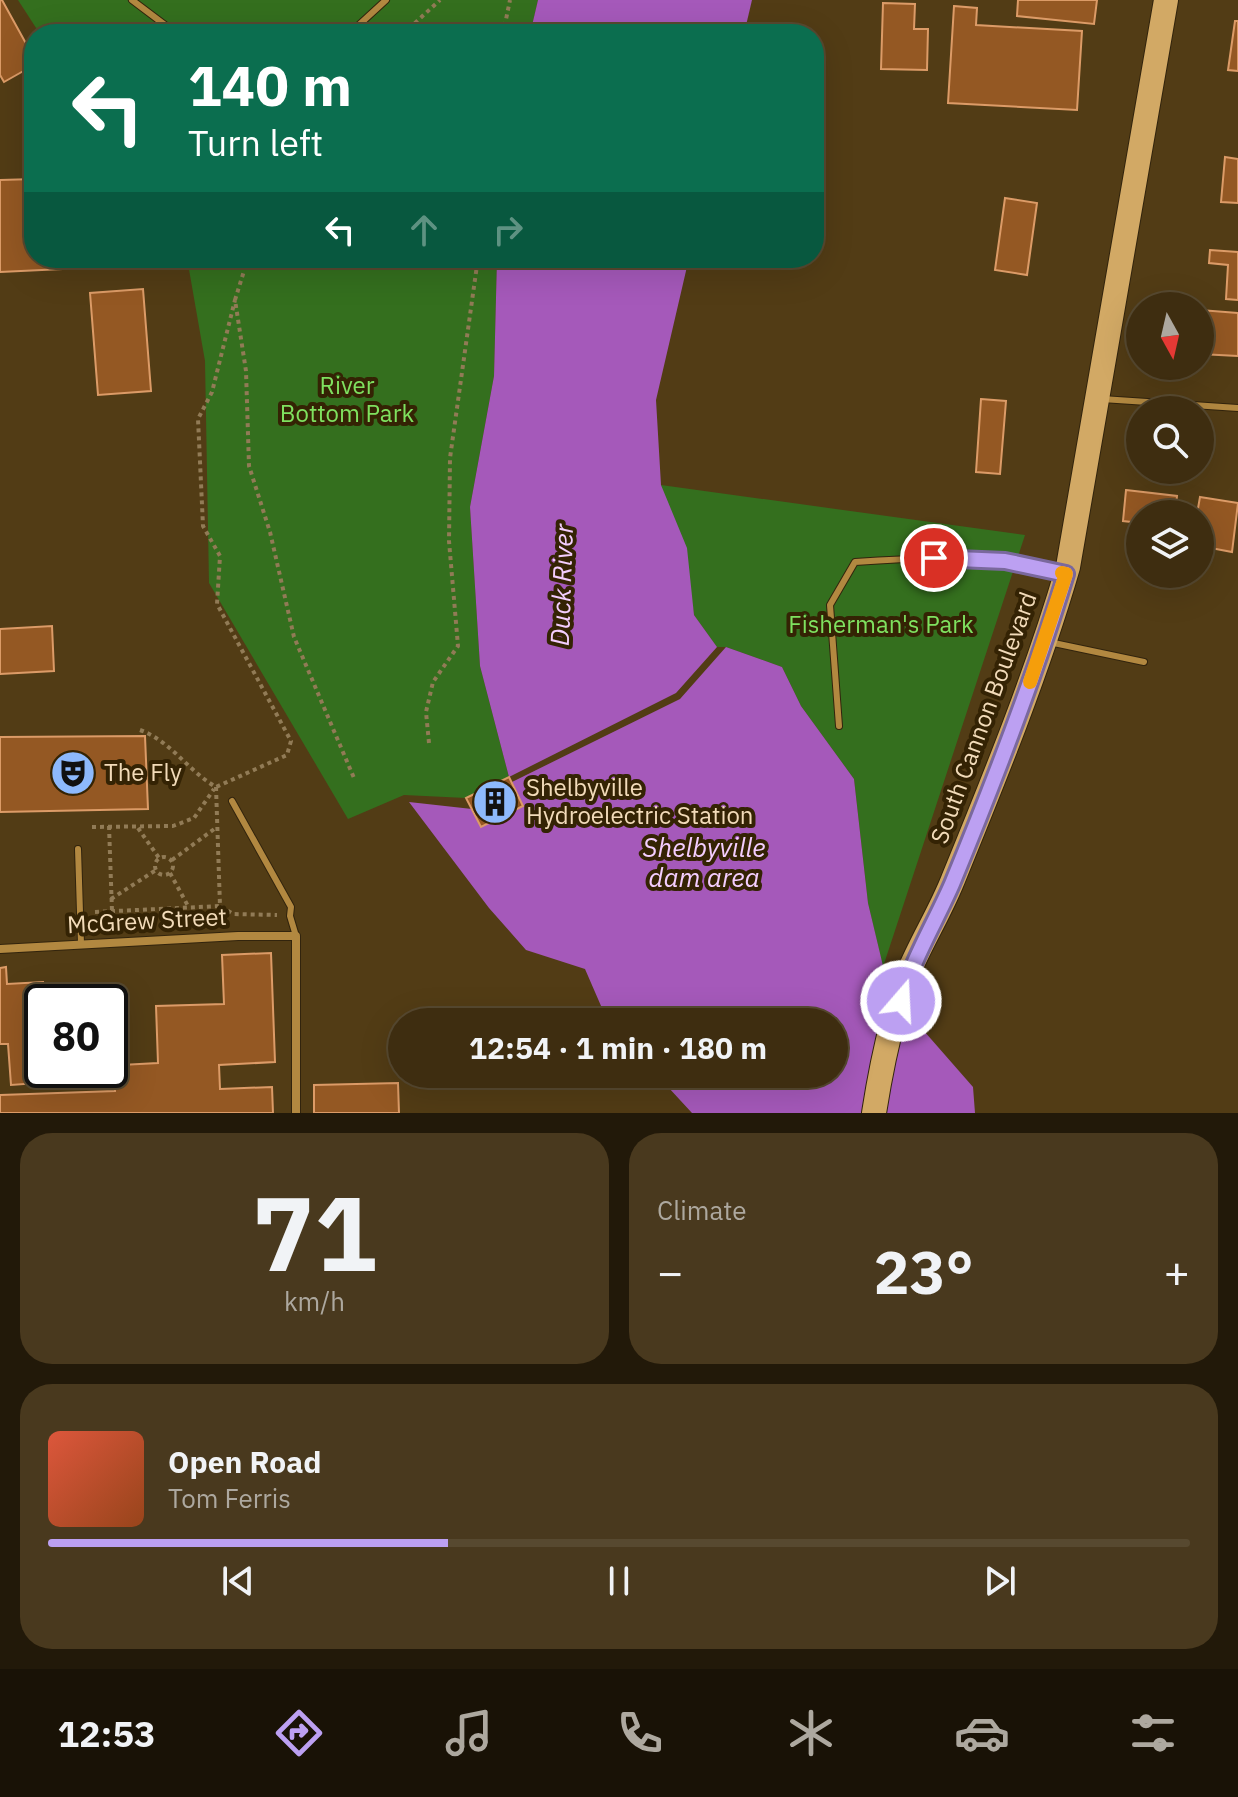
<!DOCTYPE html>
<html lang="en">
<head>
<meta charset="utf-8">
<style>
  body { margin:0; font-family:"IBM Plex Sans",sans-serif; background:#49391e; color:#f1f3f6; height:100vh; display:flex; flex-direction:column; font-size:30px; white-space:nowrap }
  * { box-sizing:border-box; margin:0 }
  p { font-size:26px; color:#ada89f }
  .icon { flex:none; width:44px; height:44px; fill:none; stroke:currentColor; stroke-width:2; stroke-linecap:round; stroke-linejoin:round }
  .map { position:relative; height:1113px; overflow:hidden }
  .details { display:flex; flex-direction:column; gap:20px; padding:20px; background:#221909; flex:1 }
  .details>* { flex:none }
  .banner { position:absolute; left:24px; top:24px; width:800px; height:244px; border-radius:32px; box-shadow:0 8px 32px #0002,0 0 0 2px #574930; background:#0b6e4f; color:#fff; overflow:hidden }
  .needle { width:52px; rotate:172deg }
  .fabs { position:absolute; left:1126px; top:292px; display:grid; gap:16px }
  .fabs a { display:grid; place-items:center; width:88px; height:88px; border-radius:50%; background:#3e2d10; box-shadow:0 8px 32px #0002,0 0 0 2px #574930; font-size:40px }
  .speed { position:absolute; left:24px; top:984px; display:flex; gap:16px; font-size:40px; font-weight:700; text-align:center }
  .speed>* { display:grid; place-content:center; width:104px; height:104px; border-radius:50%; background:#3e2d10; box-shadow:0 8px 32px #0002,0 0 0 2px #574930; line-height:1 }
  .speed .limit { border:4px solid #111; border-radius:12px; background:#fff; color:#111 }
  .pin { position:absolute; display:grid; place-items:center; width:68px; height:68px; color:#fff; margin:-34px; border:4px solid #fff; border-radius:50%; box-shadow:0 2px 8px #0007 }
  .me { position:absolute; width:88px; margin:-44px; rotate:19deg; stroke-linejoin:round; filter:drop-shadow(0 0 6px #0008) }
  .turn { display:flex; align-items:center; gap:28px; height:168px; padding:0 32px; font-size:36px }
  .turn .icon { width:104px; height:104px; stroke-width:2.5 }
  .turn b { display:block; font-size:56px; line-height:68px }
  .lanes { display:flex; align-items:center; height:76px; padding:0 32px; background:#0003; justify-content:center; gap:40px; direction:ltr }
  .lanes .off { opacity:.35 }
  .big { font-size:60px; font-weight:700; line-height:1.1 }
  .details .widget { flex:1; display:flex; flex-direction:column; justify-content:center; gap:12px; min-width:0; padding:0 28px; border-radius:32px; background:#49391e }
  .details .dial { align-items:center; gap:0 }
  .dial b { font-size:104px; line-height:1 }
  .song { display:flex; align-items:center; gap:24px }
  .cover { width:96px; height:96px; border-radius:12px; background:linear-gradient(135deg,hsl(10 70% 55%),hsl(20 70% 35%)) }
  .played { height:8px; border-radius:4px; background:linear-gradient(90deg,#bca0f2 35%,#574930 35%) }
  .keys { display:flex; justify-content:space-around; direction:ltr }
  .heat { display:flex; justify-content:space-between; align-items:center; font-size:44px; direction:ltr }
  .details .tiles { flex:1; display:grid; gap:20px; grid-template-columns:1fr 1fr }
  .widget:last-child { grid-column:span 2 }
  .trip { position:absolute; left:388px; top:1008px; width:460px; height:80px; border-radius:40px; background:#3e2d10; box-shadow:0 8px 32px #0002,0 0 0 2px #574930; font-weight:700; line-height:80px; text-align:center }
  .tab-bar { display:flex; height:128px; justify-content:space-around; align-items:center; background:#191206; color:#ada89f }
  .tab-bar .icon { width:56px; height:56px }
  .tab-bar .on { color:#bca0f2 }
  .tab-bar b { font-size:36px; color:#f1f3f6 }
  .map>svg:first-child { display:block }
</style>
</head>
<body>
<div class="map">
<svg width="1238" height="1113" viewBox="0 0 1238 1113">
  <rect width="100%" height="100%" fill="#523c15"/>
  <g fill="#346f1e">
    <path d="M18 0H538L530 34H40Z"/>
    <path d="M187 258H497L494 376 470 507 480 666 509 777 466 798 404 795 348 819 209 583 205 361Z"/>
    <path d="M661 485 1025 535 883 967 868 903 854 779 801 706 782 667 726 647H717L694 615 691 594Z"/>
  </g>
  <g fill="#a559ba">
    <path d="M538 0H752L744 34H530Z"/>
    <path d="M497 258H689L656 400 661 485 687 548 694 615 717 647 676 693 509 777 480 666 470 507 494 376Z"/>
    <path d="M726 647 782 667 801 706 854 779 868 903 889 991 973 1087 975 1113H692L656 1074H834V1022H608L585 969 526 950 489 908 409 802 472 809 481 827 523 806 512 782 680 699Z"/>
  </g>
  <g fill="#945823" stroke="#dc9b67" stroke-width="2">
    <path d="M0 0H2L34 58V65L4 82 0 75Z"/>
    <path d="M1018 0H1097L1094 24 1017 16Z"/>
    <path d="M883 3 915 4 914 29H928L927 70 881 69Z"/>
    <path d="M954 6 977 8 976 25 1082 31 1077 110 948 103Z"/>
    <path d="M1235 21H1238V71L1228 70Z"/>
    <path d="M1225 157 1238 159V203L1221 202Z"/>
    <path d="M34 179V258H82L83 268 0 272V180Z"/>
    <path d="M1005 198 1037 203 1027 275 995 270Z"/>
    <path d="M1210 250 1238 252V300L1226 299 1228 265 1209 263Z"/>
    <path d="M143 289 151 391 98 395 90 293Z"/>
    <path d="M1200 310 1238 313V356L1200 354Z"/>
    <path d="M981 399 1006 401 1000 474 976 472Z"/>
    <path d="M1126 490 1177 496 1175 514H1140V523L1123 521Z"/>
    <path d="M1200 497 1238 503 1232 552 1200 546V514H1197Z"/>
    <path d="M52 626 54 671 0 674V629Z"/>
    <path d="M145 736 148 809 0 812V737Z"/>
    <path d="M509 777 523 806 481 827 466 798Z"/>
    <path d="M271 953 275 1062 219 1065 220 1089 272 1087 273 1113H0V1095L115 1091V1083L97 1084V1070H110V1043H120L121 1065 158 1063 156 1006 224 1004 222 955Z"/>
    <path d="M6 967 7 984 43 982 44 994 61 993V1002H42V1070H93L94 1079 11 1085 8 1044H0V968Z"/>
    <path d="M398 1083 399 1113H314V1085Z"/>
  </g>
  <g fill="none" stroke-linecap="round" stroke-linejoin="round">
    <g stroke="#32240d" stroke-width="8">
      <g id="lane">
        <path d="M132 0 177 34"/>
        <path d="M349 34 386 0"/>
        <path d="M1102 399 1238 408"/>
        <path d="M1049 642 1144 662"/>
        <path d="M839 726 830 605 855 562C924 557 991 555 1059 572"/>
        <path d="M232 801 291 907 290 916 296 936"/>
        <path d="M78 849 81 944"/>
      </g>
    </g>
    <g stroke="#32240d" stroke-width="10">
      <path id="street" d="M0 949 238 936H296V1113"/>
    </g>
    <g stroke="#32240d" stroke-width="26">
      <path id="highway" d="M874 1113C881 1068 891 1019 907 976 920 944 939 914 952 882 994 779 1037 674 1068 567L1166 0"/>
    </g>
    <g stroke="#917b56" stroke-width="4" stroke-dasharray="4 4" stroke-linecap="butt">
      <path d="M403 34 440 0"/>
      <path d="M503 34 510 0"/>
      <path d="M248 258 235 300 246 371 249 466 270 532 294 637 354 778"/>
      <path d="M140 730C171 741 188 771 216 787L287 755 291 741 217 604 220 556 203 526 198 419 212 392 235 300"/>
      <path d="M429 743 426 712 433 682 458 646 449 541 450 458 478 258"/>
      <path d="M216 787 220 906 233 914 277 915"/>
      <path d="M109 826 112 911"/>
      <path d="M92 827 173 826 194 818 214 789"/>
      <path d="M138 828 159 858"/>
      <circle cx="164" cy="866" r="9"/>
      <path d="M172 860 217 827"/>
      <path d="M170 873 188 906"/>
      <path d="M111 899 156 870"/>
      <path d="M95 912 220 906"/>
    </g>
    <use href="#lane" stroke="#b28840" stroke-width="6"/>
    <use href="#street" stroke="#b28840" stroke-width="8"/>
    <use href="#highway" stroke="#d2a965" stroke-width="24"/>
  </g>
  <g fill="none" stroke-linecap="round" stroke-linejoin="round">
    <g stroke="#7a689d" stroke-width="20">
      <path id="route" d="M901 1001C912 960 935 923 952 884 994 782 1034 679 1066 574L1005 561 934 558"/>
    </g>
    <use href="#route" stroke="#bca0f2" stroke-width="14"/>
    <path stroke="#f59e0b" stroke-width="14" d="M1030 682 1066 574 1062 573"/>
  </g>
  <defs>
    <g id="theatre-disc" transform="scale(2.3)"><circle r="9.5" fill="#8db9fc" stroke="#342304"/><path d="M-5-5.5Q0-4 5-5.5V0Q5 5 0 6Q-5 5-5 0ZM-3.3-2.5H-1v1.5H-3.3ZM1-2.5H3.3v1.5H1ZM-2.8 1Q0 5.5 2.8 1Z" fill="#111"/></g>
    <g id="building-disc" transform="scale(2.3)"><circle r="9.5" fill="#8db9fc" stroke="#342304"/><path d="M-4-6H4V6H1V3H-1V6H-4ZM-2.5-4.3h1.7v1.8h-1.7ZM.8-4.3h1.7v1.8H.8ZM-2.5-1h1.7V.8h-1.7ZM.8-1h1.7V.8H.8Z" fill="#111"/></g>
  </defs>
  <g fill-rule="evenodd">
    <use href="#theatre-disc" x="73" y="773"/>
    <use href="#building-disc" x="495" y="802"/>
  </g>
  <g text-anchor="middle" stroke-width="8" stroke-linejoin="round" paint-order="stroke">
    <g font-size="24" fill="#7fe15f" stroke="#342304">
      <text x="347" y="394">River<tspan x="347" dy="28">Bottom Park</tspan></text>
      <text x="881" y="633">Fisherman's Park</text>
    </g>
    <g font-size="24" fill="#f2dbb9" stroke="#342304">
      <text transform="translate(984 718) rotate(-70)" y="8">South Cannon Boulevard</text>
      <text transform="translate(147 921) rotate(-3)" y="8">McGrew Street</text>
    </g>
    <g font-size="24" fill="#f2dbb9" stroke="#342304" text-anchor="start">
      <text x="104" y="781">The Fly</text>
      <text x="526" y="796">Shelbyville<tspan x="526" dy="28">Hydroelectric Station</tspan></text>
    </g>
    <g font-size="26" font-style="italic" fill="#f4ceff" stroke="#342304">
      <text transform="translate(562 585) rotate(-88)" y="9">Duck River</text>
      <text x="704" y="857">Shelbyville<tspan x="704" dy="30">dam area</tspan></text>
    </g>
  </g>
</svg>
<div class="fabs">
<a><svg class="needle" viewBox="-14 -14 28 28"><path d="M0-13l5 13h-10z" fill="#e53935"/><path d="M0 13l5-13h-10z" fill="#ada89f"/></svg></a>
<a><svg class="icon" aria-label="search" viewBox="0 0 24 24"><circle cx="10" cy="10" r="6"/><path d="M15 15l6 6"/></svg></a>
<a><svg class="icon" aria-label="layers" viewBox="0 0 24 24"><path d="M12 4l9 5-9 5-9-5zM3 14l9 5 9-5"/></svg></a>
</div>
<div class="speed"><div class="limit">80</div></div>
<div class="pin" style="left:934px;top:558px;background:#d93025"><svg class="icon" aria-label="arrive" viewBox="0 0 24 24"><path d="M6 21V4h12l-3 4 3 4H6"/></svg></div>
<svg class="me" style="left:901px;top:1001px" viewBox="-20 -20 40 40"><circle r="17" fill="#bca0f2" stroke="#fff" stroke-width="3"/><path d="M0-11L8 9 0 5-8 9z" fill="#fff"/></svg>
<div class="trip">12:54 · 1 min · 180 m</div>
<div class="banner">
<div class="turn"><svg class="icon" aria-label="left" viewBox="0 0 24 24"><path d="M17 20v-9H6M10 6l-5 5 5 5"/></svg><div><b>140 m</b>Turn left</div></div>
<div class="lanes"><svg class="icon" aria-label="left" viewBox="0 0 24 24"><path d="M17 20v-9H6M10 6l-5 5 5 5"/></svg><svg class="icon off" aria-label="ahead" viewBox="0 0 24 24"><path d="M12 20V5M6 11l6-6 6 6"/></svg><svg class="icon off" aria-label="right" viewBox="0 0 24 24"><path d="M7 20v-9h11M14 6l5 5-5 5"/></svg></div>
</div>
</div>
<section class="details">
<div class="tiles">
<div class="widget dial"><b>71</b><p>km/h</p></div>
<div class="widget"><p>Climate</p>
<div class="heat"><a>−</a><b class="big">23°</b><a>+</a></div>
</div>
<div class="widget">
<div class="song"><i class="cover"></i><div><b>Open Road</b><p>Tom Ferris</p></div></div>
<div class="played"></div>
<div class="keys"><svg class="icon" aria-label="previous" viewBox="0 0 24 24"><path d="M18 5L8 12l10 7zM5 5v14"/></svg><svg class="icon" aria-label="pause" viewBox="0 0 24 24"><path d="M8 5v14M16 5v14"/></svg><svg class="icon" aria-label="next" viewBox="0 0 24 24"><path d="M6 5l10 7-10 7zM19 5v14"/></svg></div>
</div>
</div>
</section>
<nav class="tab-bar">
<b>12:53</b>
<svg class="icon on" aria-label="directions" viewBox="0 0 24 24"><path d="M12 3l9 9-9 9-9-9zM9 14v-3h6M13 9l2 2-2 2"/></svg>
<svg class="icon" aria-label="music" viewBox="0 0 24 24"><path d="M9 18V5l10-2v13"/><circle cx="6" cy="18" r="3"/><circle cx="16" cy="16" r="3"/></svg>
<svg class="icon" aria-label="phone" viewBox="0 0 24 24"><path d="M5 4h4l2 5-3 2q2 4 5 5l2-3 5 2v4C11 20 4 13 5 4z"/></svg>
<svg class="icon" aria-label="climate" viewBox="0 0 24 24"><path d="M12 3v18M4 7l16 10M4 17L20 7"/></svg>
<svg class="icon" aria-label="car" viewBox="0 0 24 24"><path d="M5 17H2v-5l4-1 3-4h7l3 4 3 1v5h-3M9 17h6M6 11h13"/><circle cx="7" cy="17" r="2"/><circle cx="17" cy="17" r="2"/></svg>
<svg class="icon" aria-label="filters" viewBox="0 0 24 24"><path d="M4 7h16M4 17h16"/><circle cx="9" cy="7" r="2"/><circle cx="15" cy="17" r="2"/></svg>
</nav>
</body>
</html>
